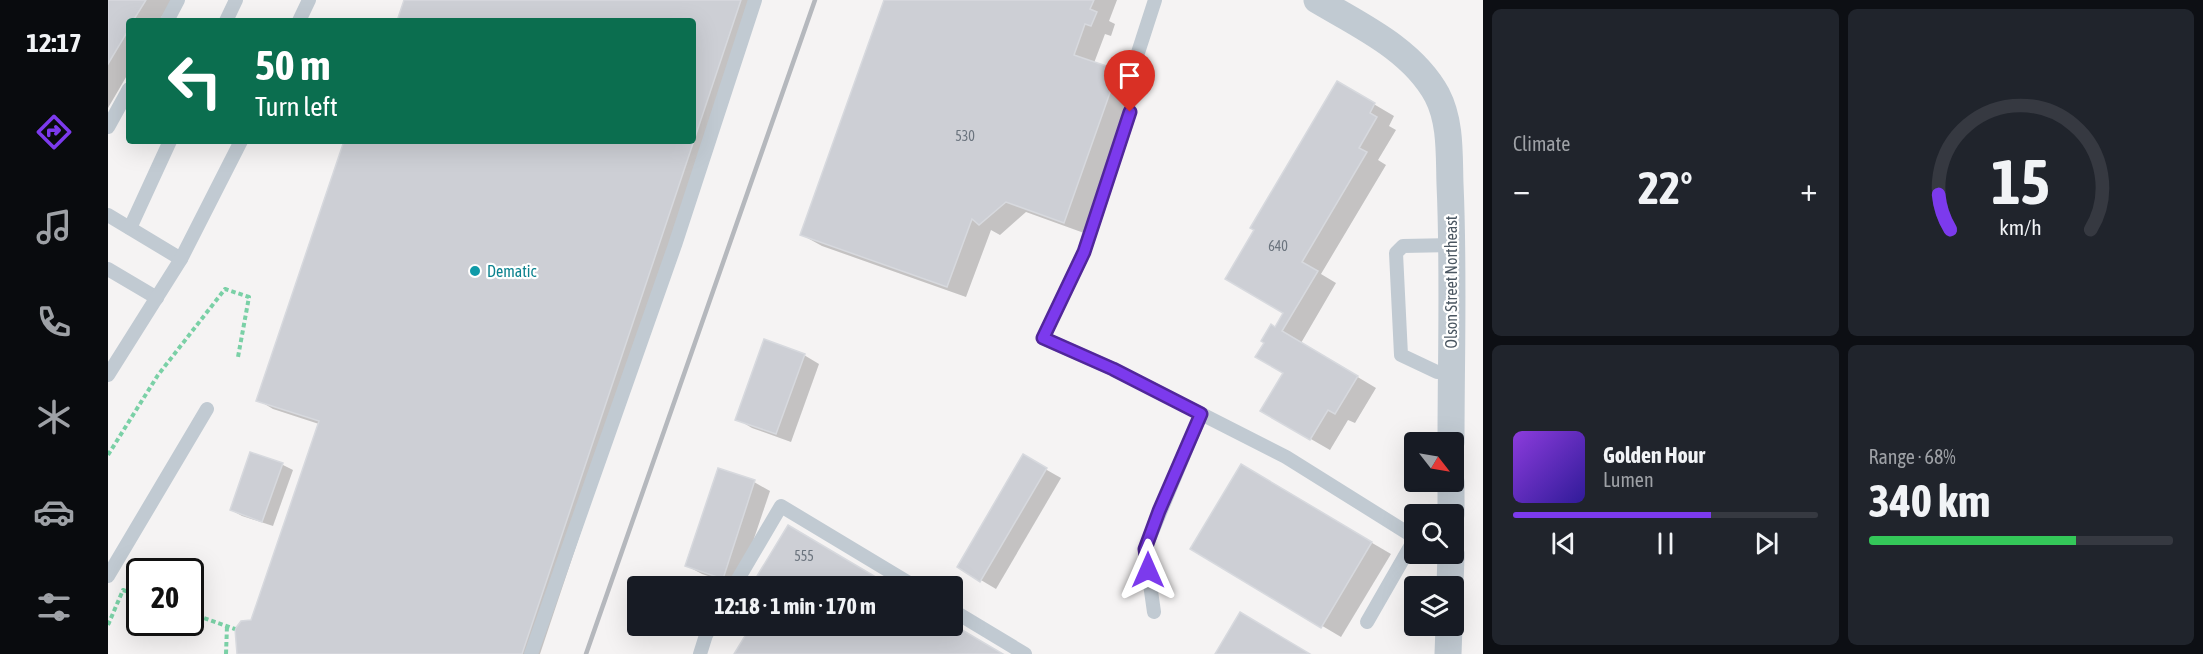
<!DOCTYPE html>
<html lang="en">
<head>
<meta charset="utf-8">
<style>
  body { margin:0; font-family:"Asap Condensed",sans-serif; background:#20242c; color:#f1f3f6; height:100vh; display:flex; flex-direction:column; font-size:22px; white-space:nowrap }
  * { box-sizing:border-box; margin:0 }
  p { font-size:20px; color:#9ea1a6 }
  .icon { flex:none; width:33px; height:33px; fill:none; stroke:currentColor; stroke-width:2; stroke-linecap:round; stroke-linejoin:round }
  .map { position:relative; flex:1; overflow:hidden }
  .side { display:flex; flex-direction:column; gap:9px; padding:9px; background:#0d0f14; width:720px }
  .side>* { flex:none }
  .guide { position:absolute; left:18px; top:18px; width:570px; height:126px; border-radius:6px; box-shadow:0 6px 24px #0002; background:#0b6e4f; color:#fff; overflow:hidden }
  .needle { width:39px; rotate:121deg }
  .controls { position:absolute; left:1296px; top:432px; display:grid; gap:12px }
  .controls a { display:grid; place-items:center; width:60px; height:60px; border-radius:6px; background:#171b24; box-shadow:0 6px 24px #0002; font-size:30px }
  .speed { position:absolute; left:18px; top:558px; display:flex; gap:12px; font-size:30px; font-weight:700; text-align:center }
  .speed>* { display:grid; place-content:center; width:78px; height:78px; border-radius:50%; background:#171b24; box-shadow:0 6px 24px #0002; line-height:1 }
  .speed .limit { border:3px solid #111; border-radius:9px; background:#fff; color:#111 }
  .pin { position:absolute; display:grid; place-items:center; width:51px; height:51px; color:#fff; margin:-62px -26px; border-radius:50% 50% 50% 0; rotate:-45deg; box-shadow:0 0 6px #0007 }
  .pin .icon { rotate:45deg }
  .me { position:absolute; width:66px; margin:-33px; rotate:0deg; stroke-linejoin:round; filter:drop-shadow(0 0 4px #0008) }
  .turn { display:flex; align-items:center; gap:21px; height:126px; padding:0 30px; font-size:27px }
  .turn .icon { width:78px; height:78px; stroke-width:2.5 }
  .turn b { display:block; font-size:42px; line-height:51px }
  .big { font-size:45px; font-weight:700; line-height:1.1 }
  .side .tile { flex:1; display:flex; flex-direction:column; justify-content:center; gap:9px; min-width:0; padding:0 21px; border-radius:9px; background:#20242c }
  .side .dial { align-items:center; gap:0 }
  .dial svg { height:156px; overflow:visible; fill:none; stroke:#363941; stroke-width:7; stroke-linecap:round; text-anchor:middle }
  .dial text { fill:#f1f3f6; stroke:none }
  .song { display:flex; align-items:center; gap:18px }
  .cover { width:72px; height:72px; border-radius:9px; background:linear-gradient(135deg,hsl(270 70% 55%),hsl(250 70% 35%)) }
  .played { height:6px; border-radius:3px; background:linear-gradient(90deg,#7c3aed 65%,#363941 65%) }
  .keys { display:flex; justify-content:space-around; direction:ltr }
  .heat { display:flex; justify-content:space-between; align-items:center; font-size:33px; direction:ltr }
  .charge { height:9px; border-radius:4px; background:linear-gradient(90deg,#34c759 68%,#363941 0) }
  .side .tiles { flex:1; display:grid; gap:9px; grid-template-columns:repeat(2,1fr) }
  .trip { position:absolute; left:519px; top:576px; width:336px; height:60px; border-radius:6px; background:#171b24; box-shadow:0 6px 24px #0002; font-weight:700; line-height:60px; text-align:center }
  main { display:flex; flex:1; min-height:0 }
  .menu { display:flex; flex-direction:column; width:108px; justify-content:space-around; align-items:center; background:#090b0e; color:#9ea1a6 }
  .menu .icon { width:42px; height:42px }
  .menu .current { color:#7c3aed }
  .menu b { font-size:27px; color:#f1f3f6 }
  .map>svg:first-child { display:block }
</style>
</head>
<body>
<main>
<nav class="menu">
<b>12:17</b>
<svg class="icon current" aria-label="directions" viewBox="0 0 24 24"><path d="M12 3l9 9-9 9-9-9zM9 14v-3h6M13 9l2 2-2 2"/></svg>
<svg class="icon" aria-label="music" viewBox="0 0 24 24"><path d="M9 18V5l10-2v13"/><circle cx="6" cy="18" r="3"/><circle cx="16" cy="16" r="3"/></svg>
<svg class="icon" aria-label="phone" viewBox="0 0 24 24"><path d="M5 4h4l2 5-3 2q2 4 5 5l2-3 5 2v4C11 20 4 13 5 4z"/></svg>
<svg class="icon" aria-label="climate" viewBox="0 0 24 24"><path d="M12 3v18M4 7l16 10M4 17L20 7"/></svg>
<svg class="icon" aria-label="car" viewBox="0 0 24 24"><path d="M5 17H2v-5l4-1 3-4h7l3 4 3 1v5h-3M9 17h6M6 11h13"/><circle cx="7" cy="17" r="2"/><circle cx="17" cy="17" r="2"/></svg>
<svg class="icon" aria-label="filters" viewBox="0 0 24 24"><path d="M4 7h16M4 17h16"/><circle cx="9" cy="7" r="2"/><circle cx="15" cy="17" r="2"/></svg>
</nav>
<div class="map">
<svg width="1375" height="654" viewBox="0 0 1375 654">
  <rect width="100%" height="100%" fill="#f5f3f3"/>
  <g fill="#0003">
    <path d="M0 0H64L51 21H21V72L0 108Z"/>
    <path d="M297 0H651L432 654H130L144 622 211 424 165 409 150 400 237 141H585V21H290Z"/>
    <path d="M777 0H1009L1001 21 1007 24 1003 36 997 34 986 63 1010 72 1029 83 976 233 918 212 892 235 883 230 858 297 714 246 694 235Z"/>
    <path d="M1230 83 1286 116 1281 126 1288 130 1270 160 1278 165 1213 274 1228 283 1193 343 1268 388 1247 423 1240 420 1222 450 1154 411 1177 373 1167 329 1177 312Z"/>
    <path d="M696 355 711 364 683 442 644 428 629 419Z"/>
    <path d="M143 454 175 465 185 470 165 526 134 516 123 510Z"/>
    <path d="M916 457 953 478 888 589 851 567Z"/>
    <path d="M1133 466 1283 554 1233 637 1084 549Z"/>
    <path d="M611 470 646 482 662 491 630 586 594 574 579 566Z"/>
    <path d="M680 527 706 541 781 586H644Z"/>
    <path d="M645 626H844L893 654H627Z"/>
  </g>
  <g fill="#cdcfd5" stroke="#d7d9de" stroke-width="1.5">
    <path d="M0 0H38L25 21H21V29L0 64Z"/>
    <path d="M296 0H633L414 654H129L127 629 133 621 143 620 211 421 148 401 236 141H585V21H289Z"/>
    <path d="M776 0H986L982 9 989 12 983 26 977 24 966 55 1010 70 956 223 898 202 871 225 864 219 839 287 692 235Z"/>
    <path d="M1229 81 1267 103 1262 113 1269 117 1251 148 1259 152 1194 262 1210 271 1174 331 1250 376 1227 414 1220 410 1202 440 1152 411 1175 373 1147 357 1156 343 1153 341 1163 324 1167 327 1175 313 1117 279 1146 230 1142 228Z"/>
    <path d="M656 339 697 354 668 434 627 420Z"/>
    <path d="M142 452 175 463 154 522 122 510Z"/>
    <path d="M915 454 939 468 872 582 849 567Z"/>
    <path d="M1133 464 1264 542 1213 628 1082 549Z"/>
    <path d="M610 468 647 480 615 579 577 566Z"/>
    <path d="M680 525 783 586H643Z"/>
    <path d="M1132 612 1202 654H1107Z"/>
    <path d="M844 624 895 654H626L643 626H844Z"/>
  </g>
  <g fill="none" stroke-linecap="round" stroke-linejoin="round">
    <g stroke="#7ad0a6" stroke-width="4" stroke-dasharray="4.5 3" stroke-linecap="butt">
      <path d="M0 455 50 375 117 289 141 297 130 357"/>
      <path d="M82 613 127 629"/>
      <path d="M0 625 15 590 32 596"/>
      <path d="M118 654 119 626"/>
    </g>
    <g stroke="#c1cad2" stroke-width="14">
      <path d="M59 21 70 0"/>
      <path d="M118 21 128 0"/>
      <path d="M191 21 201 0"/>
      <path d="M1026 65 1047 0"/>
      <path d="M1022 112 976 252 935 338 1005 369 1178 457 1306 537"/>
      <path d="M0 127 21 89"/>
      <path d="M0 215 73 259"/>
      <path d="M22 228 62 141"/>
      <path d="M0 269 49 298"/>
      <path d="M1343 372H1329L1293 355 1288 253 1295 246 1345 245"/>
      <path d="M0 375 73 259 133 141"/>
      <path d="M0 576 99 409"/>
      <path d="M626 586 673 506 806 586"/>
      <path d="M844 610 917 654"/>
      <path d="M1046 612 1037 549 1093 414"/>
      <path d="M1259 622 1306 540"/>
      <path d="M423 654 567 245 647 0"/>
      <path d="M592 654 598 635 603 626"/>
    </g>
    <g stroke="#c1cad2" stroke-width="27">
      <path d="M1209 0C1251 25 1304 49 1329 95 1343 122 1341 154 1342 184 1346 270 1343 356 1343 442"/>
      <path d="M1343 482V514"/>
      <path d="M1342 586 1343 554"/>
      <path d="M1340 654 1341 626"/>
    </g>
    <path stroke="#b5b8bd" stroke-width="4.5" d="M478 654 707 0"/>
  </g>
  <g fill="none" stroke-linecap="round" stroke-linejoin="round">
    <g stroke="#51269a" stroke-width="15">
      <path id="route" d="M1022 112 976 252 935 338 1005 369 1093 414 1051 511 1037 549 1040 570"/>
    </g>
    <use href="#route" stroke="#7c3aed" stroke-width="10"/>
  </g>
  <circle fill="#0f9aa8" stroke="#fff" stroke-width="2" cx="367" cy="271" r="6"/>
  <g text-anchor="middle" stroke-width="4.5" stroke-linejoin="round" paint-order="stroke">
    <g font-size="14" fill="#6b747e">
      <text x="857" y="141">530</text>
      <text x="1170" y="251">640</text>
      <text x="696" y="561">555</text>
    </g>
    <g font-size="16" fill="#0d838f" stroke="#fff" text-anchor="start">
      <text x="379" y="277">Dematic</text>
    </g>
    <g font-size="16" fill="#4a5661" stroke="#fff">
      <text transform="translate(1343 282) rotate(-90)" y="6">Olson Street Northeast</text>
    </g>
  </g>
</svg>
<div class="controls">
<a><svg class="needle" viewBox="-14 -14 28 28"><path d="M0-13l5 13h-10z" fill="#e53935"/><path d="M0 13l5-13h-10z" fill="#9ea1a6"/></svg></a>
<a><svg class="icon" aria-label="search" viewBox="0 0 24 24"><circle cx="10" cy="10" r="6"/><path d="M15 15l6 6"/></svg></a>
<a><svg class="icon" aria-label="layers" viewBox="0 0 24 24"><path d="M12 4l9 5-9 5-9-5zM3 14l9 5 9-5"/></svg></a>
</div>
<div class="speed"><div class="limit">20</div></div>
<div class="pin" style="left:1022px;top:112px;background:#d93025"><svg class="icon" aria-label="arrive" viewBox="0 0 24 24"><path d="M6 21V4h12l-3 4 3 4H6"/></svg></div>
<svg class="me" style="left:1040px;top:570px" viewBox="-20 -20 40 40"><path d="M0-17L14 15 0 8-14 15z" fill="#7c3aed" stroke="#fff" stroke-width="4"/></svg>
<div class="trip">12:18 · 1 min · 170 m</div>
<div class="guide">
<div class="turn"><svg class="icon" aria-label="left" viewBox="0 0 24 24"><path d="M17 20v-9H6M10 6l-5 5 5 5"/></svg><div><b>50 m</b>Turn left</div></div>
</div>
</div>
<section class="side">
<div class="tiles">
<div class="tile"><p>Climate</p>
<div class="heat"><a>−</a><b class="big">22°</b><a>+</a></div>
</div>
<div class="tile dial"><svg viewBox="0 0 100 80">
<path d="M14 69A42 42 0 1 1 86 69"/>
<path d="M14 69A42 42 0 0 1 8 51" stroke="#7c3aed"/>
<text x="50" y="56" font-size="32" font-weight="700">15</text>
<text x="50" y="72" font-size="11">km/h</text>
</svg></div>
<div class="tile">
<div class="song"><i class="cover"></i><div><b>Golden Hour</b><p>Lumen</p></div></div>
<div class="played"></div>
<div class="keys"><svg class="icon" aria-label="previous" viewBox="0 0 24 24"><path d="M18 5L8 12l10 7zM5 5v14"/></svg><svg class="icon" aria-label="pause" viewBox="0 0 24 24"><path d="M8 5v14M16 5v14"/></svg><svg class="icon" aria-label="next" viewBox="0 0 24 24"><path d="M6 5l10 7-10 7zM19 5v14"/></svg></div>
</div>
<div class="tile"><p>Range · 68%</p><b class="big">340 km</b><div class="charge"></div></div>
</div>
</section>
</main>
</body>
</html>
